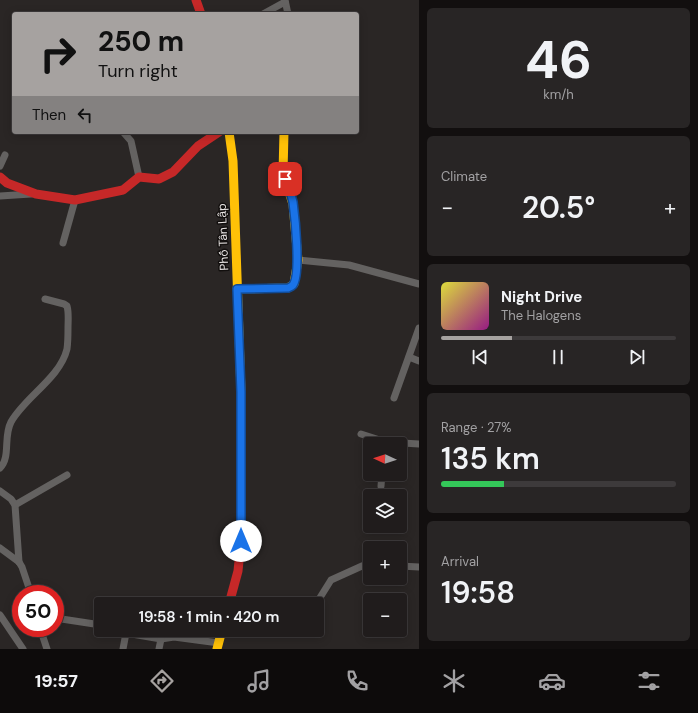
<!DOCTYPE html>
<html lang="en">
<head>
<meta charset="utf-8">
<style>
  body { margin:0; font-family:"DM Sans",sans-serif; background:#282525; color:#f1f3f6; height:100vh; display:flex; flex-direction:column; font-size:15px; white-space:nowrap }
  * { box-sizing:border-box; margin:0 }
  p { font-size:13px; color:#a2a1a3 }
  .icon { flex:none; width:22px; height:22px; fill:none; stroke:currentColor; stroke-width:2; stroke-linecap:round; stroke-linejoin:round }
  .map { position:relative; flex:1; overflow:hidden }
  .sheet { display:flex; flex-direction:column; gap:8px; padding:8px; background:#120f0f; width:279px }
  .sheet>* { flex:none }
  .guide { position:absolute; left:12px; top:12px; width:347px; height:122px; border-radius:4px; box-shadow:0 2px 10px #0003,0 0 0 1px #3d3a3b; background:#a6a2a0; color:#111; overflow:hidden }
  .needle { width:26px; rotate:273deg }
  .buttons { position:absolute; left:363px; top:437px; display:grid; gap:8px }
  .buttons a { display:grid; place-items:center; width:44px; height:44px; border-radius:4px; background:#201c1c; box-shadow:0 2px 10px #0003,0 0 0 1px #3d3a3b; font-size:20px }
  .speed { position:absolute; left:12px; top:585px; display:flex; gap:8px; font-size:20px; font-weight:700; text-align:center }
  .speed>* { display:grid; place-content:center; width:52px; height:52px; border-radius:50%; background:#201c1c; box-shadow:0 2px 10px #0003,0 0 0 1px #3d3a3b; line-height:1 }
  .speed .limit { border:6px solid #d22; background:#fff; color:#111 }
  .pin { position:absolute; display:grid; place-items:center; width:34px; height:34px; color:#fff; margin:-17px; border-radius:8px; box-shadow:0 2px 6px #0006 }
  .me { position:absolute; width:44px; margin:-22px; rotate:0deg; stroke-linejoin:round; filter:drop-shadow(0 0 3px #0008) }
  .turn { display:flex; align-items:center; gap:14px; height:84px; padding:0 20px; font-size:18px }
  .turn .icon { width:52px; height:52px; stroke-width:2.5 }
  .turn b { display:block; font-size:28px; line-height:34px }
  .then { display:flex; align-items:center; height:38px; padding:0 20px; background:#0003; gap:8px; font-size:15px }
  .big { font-size:30px; font-weight:600; line-height:1.1 }
  .sheet .card { flex:1; display:flex; flex-direction:column; justify-content:center; gap:6px; min-width:0; padding:0 14px; border-radius:6px; background:#282525 }
  .sheet .dial { align-items:center; gap:0 }
  .dial b { font-size:52px; line-height:1 }
  .song { display:flex; align-items:center; gap:12px }
  .cover { width:48px; height:48px; border-radius:6px; background:linear-gradient(135deg,hsl(60 70% 55%),hsl(310 70% 35%)) }
  .played { height:4px; border-radius:2px; background:linear-gradient(90deg,#a6a2a0 30%,#3d3a3b 30%) }
  .keys { display:flex; justify-content:space-around; direction:ltr }
  .heat { display:flex; justify-content:space-between; align-items:center; font-size:22px; direction:ltr }
  .charge { height:6px; border-radius:3px; background:linear-gradient(90deg,#34c759 27%,#3d3a3b 0) }
  .trip { position:absolute; left:94px; top:597px; width:230px; height:40px; border-radius:4px; background:#201c1c; box-shadow:0 2px 10px #0003,0 0 0 1px #3d3a3b; font-weight:600; line-height:40px; text-align:center }
  .tabs { display:flex; height:64px; justify-content:space-around; align-items:center; background:#0d0b0b; color:#a2a1a3 }
  .tabs .icon { width:28px; height:28px }
  .tabs .current { color:#a6a2a0 }
  .tabs b { font-size:18px; color:#f1f3f6 }
  main { display:flex; flex:1; min-height:0 }
  .map>svg:first-child { display:block }
</style>
</head>
<body>
<main>
<div class="map">
<svg width="419" height="649" viewBox="0 0 419 649">
  <rect width="100%" height="100%" fill="#2a2625"/>
  <g fill="none" stroke-linecap="round" stroke-linejoin="round">
    <g stroke="#646261" stroke-width="7">
      <path d="M285 0 288 14"/>
      <path d="M263 14 285 2"/>
      <path d="M123 132 131 141 139 177"/>
      <path d="M0 166 5 155"/>
      <path d="M0 196 31 194"/>
      <path d="M63 243 75 200"/>
      <path d="M298 260 349 265 419 284"/>
      <path d="M409 357 419 361"/>
      <path d="M394 398 419 328"/>
      <path d="M361 434 386 442 419 444"/>
      <path d="M0 468C11 457 3 437 11 422 25 397 60 378 67 349 68 342 68 335 68 328 68 321 69 313 67 306L64 304 45 299"/>
      <path d="M381 486 382 474"/>
      <path d="M0 491 11 499 15 505 19 562"/>
      <path d="M15 505 67 475"/>
      <path d="M0 548 19 562 22 567 31 594"/>
      <path d="M400 566 419 567"/>
      <path d="M316 604 331 580 362 566 370 564"/>
      <path d="M0 615 23 649"/>
      <path d="M55 618 101 625"/>
      <path d="M40 628 47 649"/>
      <path d="M118 630 126 633 161 639 174 637 219 643"/>
      <path d="M123 649 126 633"/>
      <path d="M159 649 161 639"/>
    </g>
    <g stroke="#ffc107" stroke-width="9">
      <path d="M229 132 233 161 241 392V464"/>
      <path d="M237 289 288 288 294 284 298 260 293 204 283 173 284 132"/>
      <path d="M217 649 222 630"/>
    </g>
    <g stroke="#c62828" stroke-width="9">
      <path d="M196 0 201 14"/>
      <path d="M0 177 7 183 36 194 75 200 123 190 139 177 159 179 173 172 198 146 219 132"/>
      <path d="M229 604 238 571 241 541V464"/>
    </g>
  </g>
  <g fill="none" stroke-linecap="round" stroke-linejoin="round">
    <g stroke="#114b97" stroke-width="10">
      <path id="route" d="M241 541V392L237 289 288 288C290 287 291 287 293 285 301 274 295 217 293 202 291 194 288 186 285 179"/>
    </g>
    <use href="#route" stroke="#1a73e8" stroke-width="7"/>
  </g>
  <g text-anchor="middle" stroke-width="3" stroke-linejoin="round" paint-order="stroke">
    <g font-size="12" fill="#e8e4e3" stroke="#120f0e">
      <text transform="translate(223 237) rotate(-92)" y="4">Phố Tân Lập</text>
    </g>
  </g>
</svg>
<div class="buttons">
<a><svg class="needle" viewBox="-14 -14 28 28"><path d="M0-13l5 13h-10z" fill="#e53935"/><path d="M0 13l5-13h-10z" fill="#a2a1a3"/></svg></a>
<a><svg class="icon" aria-label="layers" viewBox="0 0 24 24"><path d="M12 4l9 5-9 5-9-5zM3 14l9 5 9-5"/></svg></a>
<a>+</a>
<a>−</a>
</div>
<div class="speed"><div class="limit">50</div></div>
<div class="pin" style="left:285px;top:179px;background:#d93025"><svg class="icon" aria-label="arrive" viewBox="0 0 24 24"><path d="M6 21V4h12l-3 4 3 4H6"/></svg></div>
<svg class="me" style="left:241px;top:541px" viewBox="-20 -20 40 40"><circle r="19" fill="#fff"/><path d="M0-13L10 11 0 6-10 11z" fill="#1a73e8"/></svg>
<div class="trip">19:58 · 1 min · 420 m</div>
<div class="guide">
<div class="turn"><svg class="icon" aria-label="right" viewBox="0 0 24 24"><path d="M7 20v-9h11M14 6l5 5-5 5"/></svg><div><b>250 m</b>Turn right</div></div>
<div class="then">Then<svg class="icon" aria-label="left" viewBox="0 0 24 24"><path d="M17 20v-9H6M10 6l-5 5 5 5"/></svg></div>
</div>
</div>
<section class="sheet">
<div class="card dial"><b>46</b><p>km/h</p></div>
<div class="card"><p>Climate</p>
<div class="heat"><a>−</a><b class="big">20.5°</b><a>+</a></div>
</div>
<div class="card">
<div class="song"><i class="cover"></i><div><b>Night Drive</b><p>The Halogens</p></div></div>
<div class="played"></div>
<div class="keys"><svg class="icon" aria-label="previous" viewBox="0 0 24 24"><path d="M18 5L8 12l10 7zM5 5v14"/></svg><svg class="icon" aria-label="pause" viewBox="0 0 24 24"><path d="M8 5v14M16 5v14"/></svg><svg class="icon" aria-label="next" viewBox="0 0 24 24"><path d="M6 5l10 7-10 7zM19 5v14"/></svg></div>
</div>
<div class="card"><p>Range · 27%</p><b class="big">135 km</b><div class="charge"></div></div>
<div class="card"><p>Arrival</p><b class="big">19:58</b></div>
</section>
</main>
<nav class="tabs">
<b>19:57</b>
<svg class="icon current" aria-label="directions" viewBox="0 0 24 24"><path d="M12 3l9 9-9 9-9-9zM9 14v-3h6M13 9l2 2-2 2"/></svg>
<svg class="icon" aria-label="music" viewBox="0 0 24 24"><path d="M9 18V5l10-2v13"/><circle cx="6" cy="18" r="3"/><circle cx="16" cy="16" r="3"/></svg>
<svg class="icon" aria-label="phone" viewBox="0 0 24 24"><path d="M5 4h4l2 5-3 2q2 4 5 5l2-3 5 2v4C11 20 4 13 5 4z"/></svg>
<svg class="icon" aria-label="climate" viewBox="0 0 24 24"><path d="M12 3v18M4 7l16 10M4 17L20 7"/></svg>
<svg class="icon" aria-label="car" viewBox="0 0 24 24"><path d="M5 17H2v-5l4-1 3-4h7l3 4 3 1v5h-3M9 17h6M6 11h13"/><circle cx="7" cy="17" r="2"/><circle cx="17" cy="17" r="2"/></svg>
<svg class="icon" aria-label="filters" viewBox="0 0 24 24"><path d="M4 7h16M4 17h16"/><circle cx="9" cy="7" r="2"/><circle cx="15" cy="17" r="2"/></svg>
</nav>
</body>
</html>
